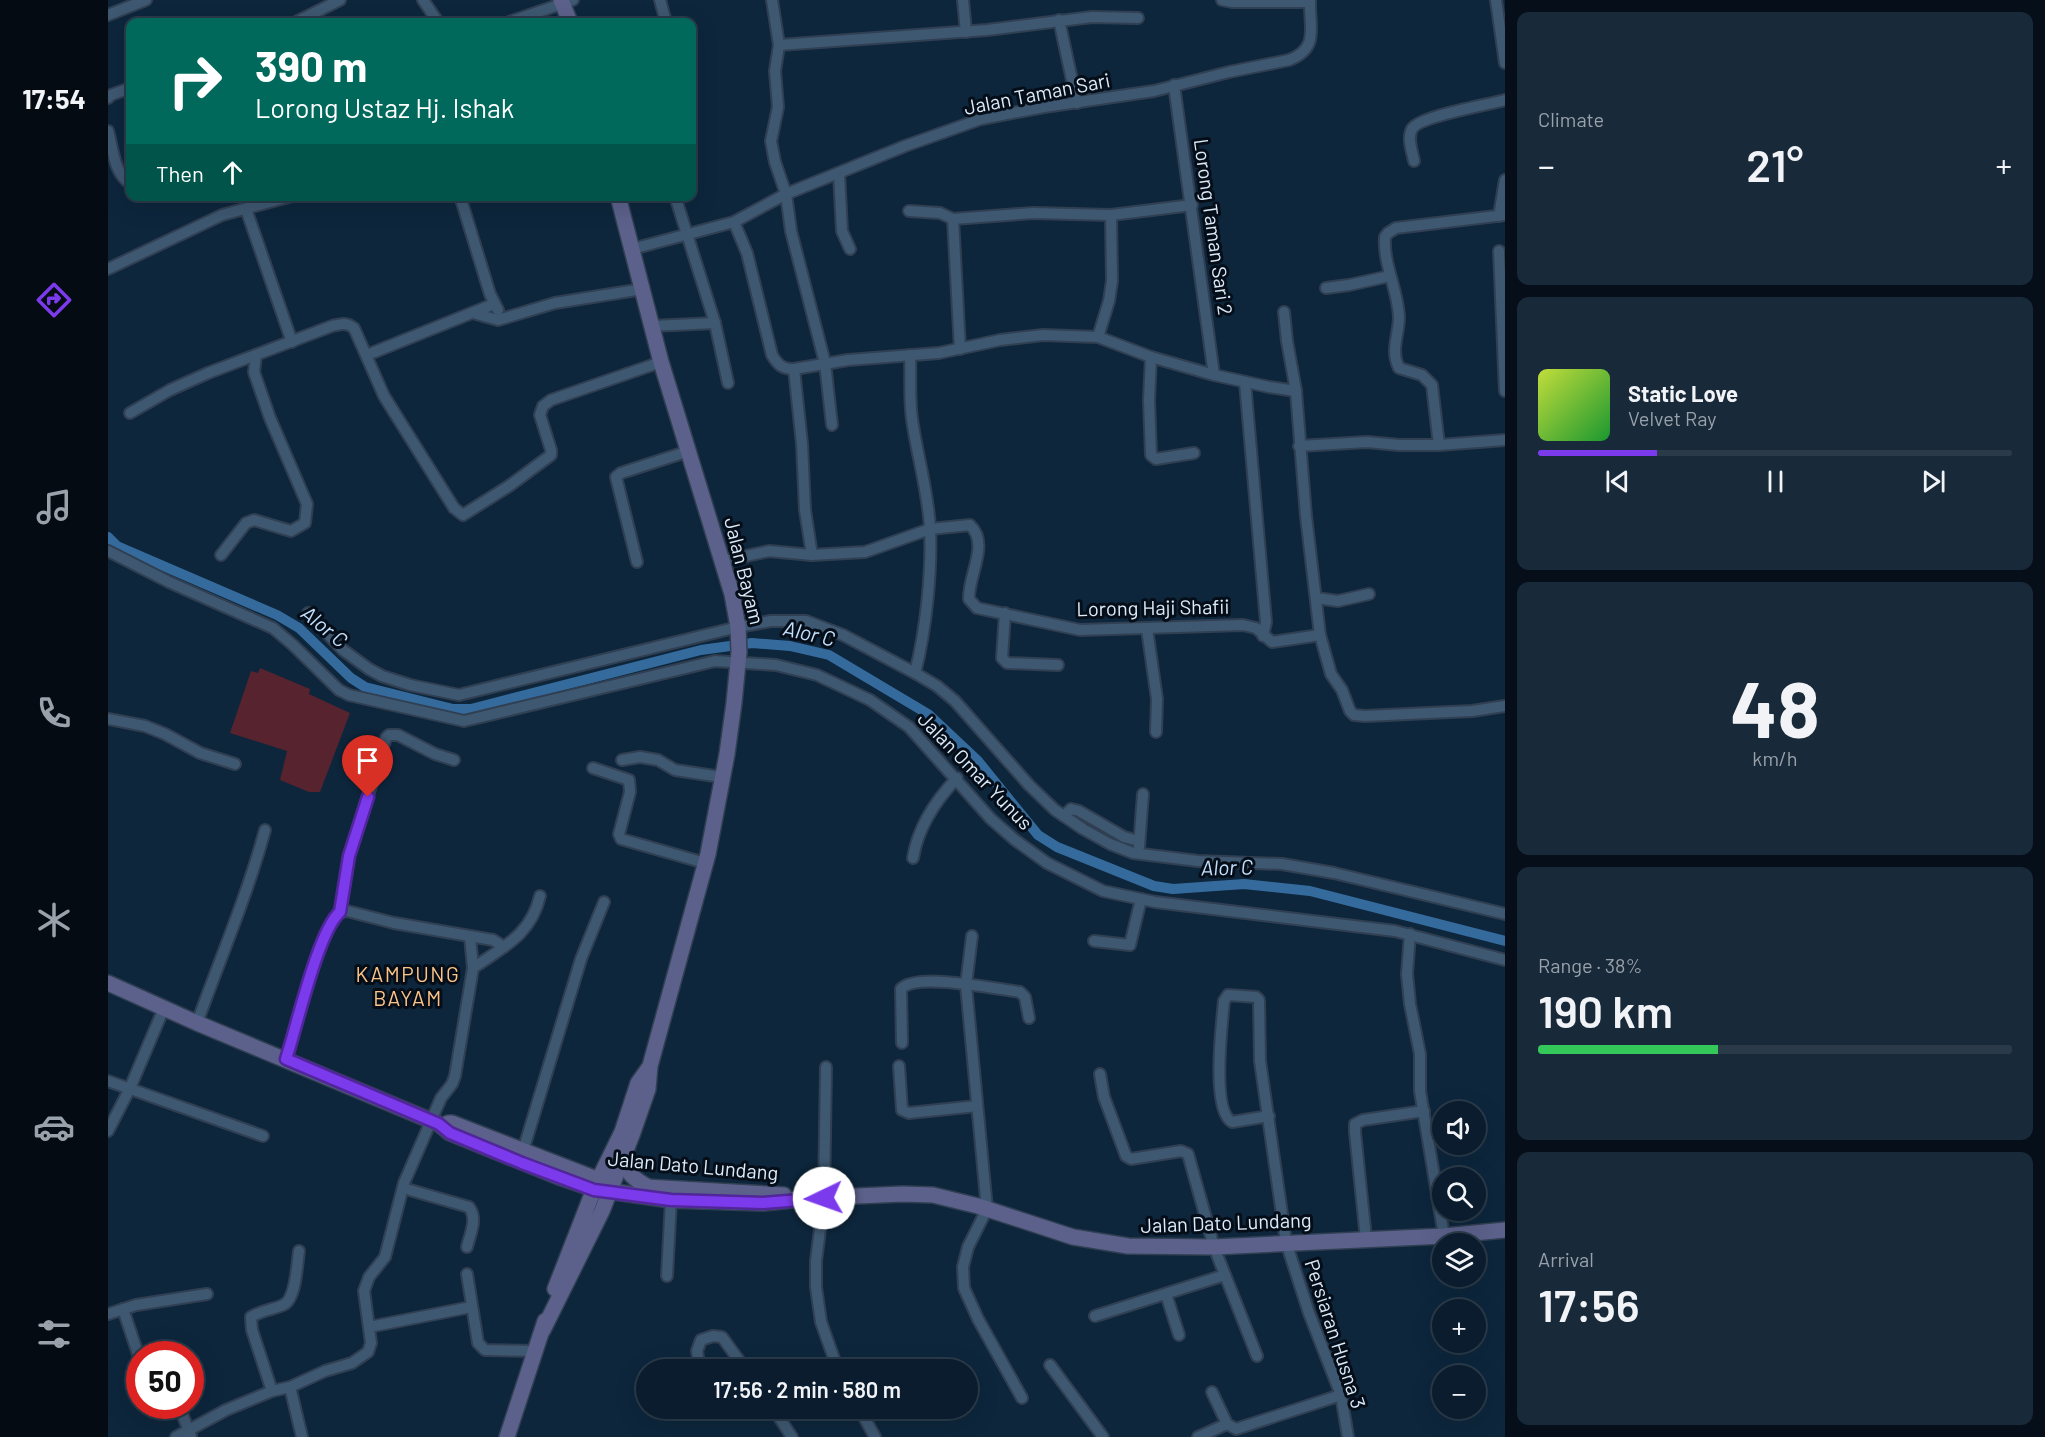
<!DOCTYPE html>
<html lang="en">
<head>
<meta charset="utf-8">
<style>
  body { margin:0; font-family:Barlow,sans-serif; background:#182939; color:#f1f3f6; height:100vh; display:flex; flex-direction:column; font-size:22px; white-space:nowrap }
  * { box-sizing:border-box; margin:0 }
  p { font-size:20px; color:#99a1aa }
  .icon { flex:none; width:33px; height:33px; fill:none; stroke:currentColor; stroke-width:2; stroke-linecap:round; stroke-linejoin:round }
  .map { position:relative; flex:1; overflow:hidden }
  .panel { display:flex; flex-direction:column; gap:12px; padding:12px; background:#060f19; width:540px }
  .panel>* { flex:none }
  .hud { position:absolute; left:18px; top:18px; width:570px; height:183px; border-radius:12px; box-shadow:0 6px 24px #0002,0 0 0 2px #2a3a49; background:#00695c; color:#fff; overflow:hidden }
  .tools { position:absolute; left:1324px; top:1101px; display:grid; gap:12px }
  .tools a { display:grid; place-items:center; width:54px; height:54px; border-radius:50%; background:#0a1c2d; box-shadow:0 6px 24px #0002,0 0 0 2px #2a3a49; font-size:30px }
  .speed { position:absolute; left:18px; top:1341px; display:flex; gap:12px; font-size:30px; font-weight:700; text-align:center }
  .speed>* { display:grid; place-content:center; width:78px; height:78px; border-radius:50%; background:#0a1c2d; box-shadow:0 6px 24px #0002,0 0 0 2px #2a3a49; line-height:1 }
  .speed .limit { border:9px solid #d22; background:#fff; color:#111 }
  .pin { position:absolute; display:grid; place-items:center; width:51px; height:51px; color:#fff; margin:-62px -26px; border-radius:50% 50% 50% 0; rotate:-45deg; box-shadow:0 0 6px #0007 }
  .pin .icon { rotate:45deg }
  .me { position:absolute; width:66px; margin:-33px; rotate:267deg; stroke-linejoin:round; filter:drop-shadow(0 0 4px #0008) }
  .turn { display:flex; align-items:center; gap:21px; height:126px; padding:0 30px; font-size:27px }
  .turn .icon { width:78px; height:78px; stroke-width:2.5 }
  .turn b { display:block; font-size:42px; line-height:51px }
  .then { display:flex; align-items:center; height:57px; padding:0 30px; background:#0003; gap:12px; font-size:22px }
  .big { font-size:45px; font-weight:600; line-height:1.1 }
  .panel .widget { flex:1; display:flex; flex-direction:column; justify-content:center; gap:9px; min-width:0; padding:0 21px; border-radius:12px; background:#182939 }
  .panel .dial { align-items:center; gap:0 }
  .dial b { font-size:78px; line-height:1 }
  .song { display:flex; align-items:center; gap:18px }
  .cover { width:72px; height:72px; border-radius:9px; background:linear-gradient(135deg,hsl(70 70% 55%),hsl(130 70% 35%)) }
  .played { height:6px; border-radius:3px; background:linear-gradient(90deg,#7c3aed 25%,#2a3a49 25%) }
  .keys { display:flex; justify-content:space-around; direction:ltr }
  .heat { display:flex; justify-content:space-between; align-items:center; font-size:33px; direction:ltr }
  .charge { height:9px; border-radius:4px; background:linear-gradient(90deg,#34c759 38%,#2a3a49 0) }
  .trip { position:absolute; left:528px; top:1359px; width:342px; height:60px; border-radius:30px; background:#0a1c2d; box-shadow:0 6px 24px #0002,0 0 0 2px #2a3a49; font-weight:600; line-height:60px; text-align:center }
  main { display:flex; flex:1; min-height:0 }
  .dock { display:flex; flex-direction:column; width:108px; justify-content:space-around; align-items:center; background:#040b12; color:#99a1aa }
  .dock .icon { width:42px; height:42px }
  .dock .active { color:#7c3aed }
  .dock b { font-size:27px; color:#f1f3f6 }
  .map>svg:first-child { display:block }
</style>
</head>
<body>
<main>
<nav class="dock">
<b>17:54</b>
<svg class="icon active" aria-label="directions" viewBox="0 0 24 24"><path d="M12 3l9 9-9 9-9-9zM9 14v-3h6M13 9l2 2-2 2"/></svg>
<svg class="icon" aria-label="music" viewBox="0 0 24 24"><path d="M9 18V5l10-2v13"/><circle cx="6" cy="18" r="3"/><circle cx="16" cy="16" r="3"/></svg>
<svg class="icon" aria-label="phone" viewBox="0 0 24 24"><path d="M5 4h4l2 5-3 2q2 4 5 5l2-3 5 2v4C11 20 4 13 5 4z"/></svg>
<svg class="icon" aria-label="climate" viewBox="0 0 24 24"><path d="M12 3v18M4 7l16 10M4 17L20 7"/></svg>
<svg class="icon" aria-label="car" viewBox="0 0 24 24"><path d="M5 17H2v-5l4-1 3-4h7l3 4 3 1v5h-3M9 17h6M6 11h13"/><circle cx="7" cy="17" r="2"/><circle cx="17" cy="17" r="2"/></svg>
<svg class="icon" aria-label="filters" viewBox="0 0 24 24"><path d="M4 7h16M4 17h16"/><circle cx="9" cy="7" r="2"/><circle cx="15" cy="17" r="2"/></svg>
</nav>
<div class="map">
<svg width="1397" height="1437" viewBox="0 0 1397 1437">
  <rect width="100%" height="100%" fill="#0d263c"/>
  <path fill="#56232f" d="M152 668 202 689 201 694 242 713 212 792H201L172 780 179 751 122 733 143 671 150 673Z"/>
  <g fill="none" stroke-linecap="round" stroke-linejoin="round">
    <path stroke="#356b9c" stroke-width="10" d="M0 537 9 546 169 615 191 628 243 678 257 687 345 709H363L593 650 644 643 682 646 721 655 820 714 870 761 930 835 949 847 1046 886 1065 889 1136 884 1202 891 1397 941"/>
    <g stroke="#303f52" stroke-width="14">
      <g id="street">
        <path d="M315 0 330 22"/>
        <path d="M552 0 558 22"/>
        <path d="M664 0 671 45 667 71 670 107 663 141 667 162 678 194 683 231 717 363 724 425"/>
        <path d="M855 0 858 32"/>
        <path d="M1114 0 1124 2H1202"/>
        <path d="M1388 0 1397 63"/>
        <path d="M0 15 38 0"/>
        <path d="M951 20 969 103"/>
        <path d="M188 22 232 0"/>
        <path d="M401 22 465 0"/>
        <path d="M671 45 879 30 984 17 1030 18"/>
        <path d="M1066 85 1106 375"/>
        <path d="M0 98 3 95 22 88"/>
        <path d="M0 131C5 148 6 174 22 183"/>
        <path d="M1306 161C1304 151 1299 138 1304 129 1311 116 1380 105 1397 100"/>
        <path d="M731 173 734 231 742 249"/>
        <path d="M352 196 382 294 390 310"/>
        <path d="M567 196 607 323 620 383"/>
        <path d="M138 209 184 342"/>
        <path d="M801 211 832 213 845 219 925 213 1003 215 1084 205"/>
        <path d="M1391 216 1397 180"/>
        <path d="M845 219 852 349"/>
        <path d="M626 222 639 253 664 355C670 365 674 369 686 369L740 360 831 353 892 340 935 335 990 337 1043 357 1106 375 1161 387 1188 391"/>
        <path d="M524 249 626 222 678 194 797 146 873 119 936 107 1046 91 1121 72 1181 60C1212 48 1201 27 1202 0"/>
        <path d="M1391 251 1397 391"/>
        <path d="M0 269 114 215 184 196"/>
        <path d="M1218 288 1241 285 1282 276"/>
        <path d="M1176 312 1179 341 1188 391 1198 516 1212 635 1223 674 1234 690 1242 711 1246 715 1257 716 1364 711 1397 706"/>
        <path d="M365 313 390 320 447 303 535 289"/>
        <path d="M544 326 607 323"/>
        <path d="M990 337 1001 301 1004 281 1003 215"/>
        <path d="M259 355 386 304"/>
        <path d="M802 355C803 376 801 399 804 419 809 455 820 491 822 528 824 572 818 630 807 673"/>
        <path d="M1043 357 1041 400 1043 455 1048 459 1086 453"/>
        <path d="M686 369 694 444 697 510 704 555"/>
        <path d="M1137 382 1158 622 1155 636"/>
        <path d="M22 413 62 390 100 373 224 326C233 324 238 322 246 328L276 396 346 508 355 515 401 486 443 455V450L432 415 435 406 443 400 553 362"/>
        <path d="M1331 445 1324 385 1314 375 1291 368C1282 350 1291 335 1291 317 1290 290 1275 264 1277 237L1280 233 1288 228 1397 215"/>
        <path d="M1191 446 1259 442 1291 445H1331L1397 440"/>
        <path d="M0 551 61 582 165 628 185 645 231 690 241 695 356 721 607 661 668 665 709 675 762 700 801 727 883 819 907 840 939 863 995 891 1047 902 1287 931 1397 960"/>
        <path d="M113 555 138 523 146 520 183 531 197 523 199 504 162 418 146 372 148 355"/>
        <path d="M614 561 661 551 704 555 757 552 822 529 862 525C882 544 860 575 861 599L869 608 972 630 1135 625 1148 628 1164 642 1212 635"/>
        <path d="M529 562 508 477 513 473 581 451"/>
        <path d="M1208 598 1230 601 1261 594"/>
        <path d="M200 613 235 650 261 669 274 676 302 685 351 695 630 627 663 621H698L735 635 807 673 829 686 847 701 921 785 947 810 975 829 1002 844 1025 853 1090 861 1174 864 1226 873 1397 914"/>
        <path d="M897 613 894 658 899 663 950 665"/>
        <path d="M1039 629 1049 699 1048 732"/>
        <path d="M0 719 37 726 57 734 92 753 127 764"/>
        <path d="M514 760 532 757 550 760 567 770 613 777"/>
        <path d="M485 768 521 780 522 792 511 834 513 839 597 863"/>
        <path d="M956 816 963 809 971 811 1016 837 1031 841"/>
        <path d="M1031 847 1035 794"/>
        <path d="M805 858C810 827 828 800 849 778"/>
        <path d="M232 912 241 856 278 738 281 735H290L327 754 346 760"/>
        <path d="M232 912 239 911 286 923 385 940 396 947"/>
        <path d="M1302 934 1299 974 1302 1004 1312 1054V1091L1336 1236"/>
        <path d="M864 936 858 985 879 1209 860 1247 855 1267 856 1288 870 1319 914 1398"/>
        <path d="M986 941 1022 945 1033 899"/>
        <path d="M365 968C395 947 423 935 432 896"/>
        <path d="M89 1023C112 959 139 896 157 830"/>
        <path d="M794 1043 793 989C808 972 888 989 912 992L917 997 921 1018"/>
        <path d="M178 1059C189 1026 210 932 232 912"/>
        <path d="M791 1066 794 1110 801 1113 869 1106"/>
        <path d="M718 1067 716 1198 708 1261V1287L713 1322 730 1370"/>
        <path d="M992 1074 996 1097 1018 1156 1023 1159 1073 1151 1080 1154 1106 1247 1149 1356"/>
        <path d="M0 1081 155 1136"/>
        <path d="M1161 1116 1124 1122C1103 1110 1114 1023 1116 1001L1120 995 1148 997 1151 1000 1152 1061 1178 1242 1201 1313 1233 1395 1240 1437"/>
        <path d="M0 1131 22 1088 56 1008"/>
        <path d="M415 1151 473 959 496 902"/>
        <path d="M295 1188 361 1207C370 1219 362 1234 359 1247"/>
        <path d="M1258 1239 1247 1132V1124L1255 1120 1316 1111"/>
        <path d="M359 1274 370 1343 377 1350 428 1351"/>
        <path d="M559 1276 563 1200"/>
        <path d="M1058 1294 1071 1335"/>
        <path d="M15 1309 32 1360"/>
        <path d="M0 1314 28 1305 99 1294"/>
        <path d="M987 1316 1117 1275"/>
        <path d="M261 1327 363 1307"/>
        <path d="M942 1365 995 1437"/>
        <path d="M592 1370 589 1351 593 1340 605 1336 614 1337 638 1370"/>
        <path d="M182 1387 194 1437"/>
        <path d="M164 1391 144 1330 143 1317C154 1310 164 1310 175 1305 188 1300 189 1264 191 1251"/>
        <path d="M1104 1392 1119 1424 1128 1429 1233 1395"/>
        <path d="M71 1406 83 1436"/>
        <path d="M665 1408 684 1437"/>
        <path d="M751 1408 767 1437"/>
        <path d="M68 1437 118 1410 164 1391 182 1387 217 1371 244 1363 260 1352 263 1343 256 1291 261 1277 277 1257 296 1183 333 1098 344 1084 347 1076 365 968 362 936"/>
        <path d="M1090 1437 1119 1424"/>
      </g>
    </g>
    <g stroke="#303f52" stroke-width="18">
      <g id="secondary">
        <path d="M453 0 462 22"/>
        <path d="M0 983 89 1023 331 1124 342 1133 451 1177 486 1189 563 1200 655 1203 703 1198 795 1194 825 1195 870 1206 965 1237 1020 1246 1106 1247 1336 1236 1397 1230"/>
        <path d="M340 1123H344L491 1180 500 1182"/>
        <path d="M519 1153C514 1172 527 1180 542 1188"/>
        <path d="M538 1187 676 1195"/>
        <path d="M447 1289 486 1189 514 1132 530 1083 540 1069"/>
        <path d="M435 1330 494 1211 524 1135 540 1089 542 1066 600 854 619 754 626 703 631 652 630 627 624 594 553 362 510 196"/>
        <path d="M399 1437 437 1321"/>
      </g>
    </g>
    <use href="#street" stroke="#3e5871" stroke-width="10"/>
    <use href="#secondary" stroke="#5c618b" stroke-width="15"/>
  </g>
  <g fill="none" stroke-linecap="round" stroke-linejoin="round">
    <g stroke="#51269a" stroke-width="15">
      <path id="route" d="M260 797 241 856 232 912C210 931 189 1026 178 1059L331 1124 342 1133 414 1163 486 1190 563 1200 655 1203 716 1198"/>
    </g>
    <use href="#route" stroke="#7c3aed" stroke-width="10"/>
  </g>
  <g text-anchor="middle" stroke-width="6" stroke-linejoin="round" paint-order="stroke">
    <g font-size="20" fill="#dcebfa" stroke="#050e18">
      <text transform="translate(929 94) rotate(-11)" y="7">Jalan Taman Sari</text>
      <text transform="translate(1105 227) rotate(82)" y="7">Lorong Taman Sari 2</text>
      <text transform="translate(636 571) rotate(76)" y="7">Jalan Bayam</text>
      <text transform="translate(1045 608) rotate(-1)" y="7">Lorong Haji Shafii</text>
      <text transform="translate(867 771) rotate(46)" y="7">Jalan Omar Yunus</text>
      <text transform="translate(585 1166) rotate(5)" y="7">Jalan Dato Lundang</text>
      <text transform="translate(1118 1223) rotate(-2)" y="7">Jalan Dato Lundang</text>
      <text transform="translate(1227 1334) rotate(72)" y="7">Persiaran Husna 3</text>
    </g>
    <g font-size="21" font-style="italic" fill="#c2e0fd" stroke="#050e18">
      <text transform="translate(216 627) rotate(39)" y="7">Alor C</text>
      <text transform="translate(701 634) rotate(13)" y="7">Alor C</text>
      <text transform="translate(1119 868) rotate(-1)" y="7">Alor C</text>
    </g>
    <g font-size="21" letter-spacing="1.5" fill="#fcc488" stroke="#050e18">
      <text x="300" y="982">KAMPUNG<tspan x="300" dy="24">BAYAM</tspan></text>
    </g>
  </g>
</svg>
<div class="tools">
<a><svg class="icon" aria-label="sound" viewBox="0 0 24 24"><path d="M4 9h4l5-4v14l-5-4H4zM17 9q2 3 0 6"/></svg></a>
<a><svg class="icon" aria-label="search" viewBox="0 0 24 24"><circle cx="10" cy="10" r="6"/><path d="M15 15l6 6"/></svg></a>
<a><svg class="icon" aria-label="layers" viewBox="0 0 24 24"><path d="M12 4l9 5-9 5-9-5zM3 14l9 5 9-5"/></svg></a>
<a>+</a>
<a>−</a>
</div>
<div class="speed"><div class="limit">50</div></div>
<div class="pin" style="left:260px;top:797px;background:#d93025"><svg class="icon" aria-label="arrive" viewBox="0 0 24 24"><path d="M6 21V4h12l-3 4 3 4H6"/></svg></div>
<svg class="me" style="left:716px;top:1198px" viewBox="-20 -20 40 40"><circle r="19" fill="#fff"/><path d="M0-13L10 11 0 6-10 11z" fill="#7c3aed"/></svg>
<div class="trip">17:56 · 2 min · 580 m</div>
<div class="hud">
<div class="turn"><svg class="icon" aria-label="right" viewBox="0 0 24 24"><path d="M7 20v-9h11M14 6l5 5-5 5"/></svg><div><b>390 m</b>Lorong Ustaz Hj. Ishak</div></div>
<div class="then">Then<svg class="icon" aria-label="ahead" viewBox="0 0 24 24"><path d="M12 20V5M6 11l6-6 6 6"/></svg></div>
</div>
</div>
<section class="panel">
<div class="widget"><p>Climate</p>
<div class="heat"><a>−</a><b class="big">21°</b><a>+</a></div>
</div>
<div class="widget">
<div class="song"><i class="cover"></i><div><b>Static Love</b><p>Velvet Ray</p></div></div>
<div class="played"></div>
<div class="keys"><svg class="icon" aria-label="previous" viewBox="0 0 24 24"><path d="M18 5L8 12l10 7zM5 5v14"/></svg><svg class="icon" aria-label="pause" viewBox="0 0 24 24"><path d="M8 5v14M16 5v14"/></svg><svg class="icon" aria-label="next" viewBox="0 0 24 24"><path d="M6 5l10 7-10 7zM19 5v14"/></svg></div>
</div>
<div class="widget dial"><b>48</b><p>km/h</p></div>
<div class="widget"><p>Range · 38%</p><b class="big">190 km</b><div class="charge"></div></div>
<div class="widget"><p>Arrival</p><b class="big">17:56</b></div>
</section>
</main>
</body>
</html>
